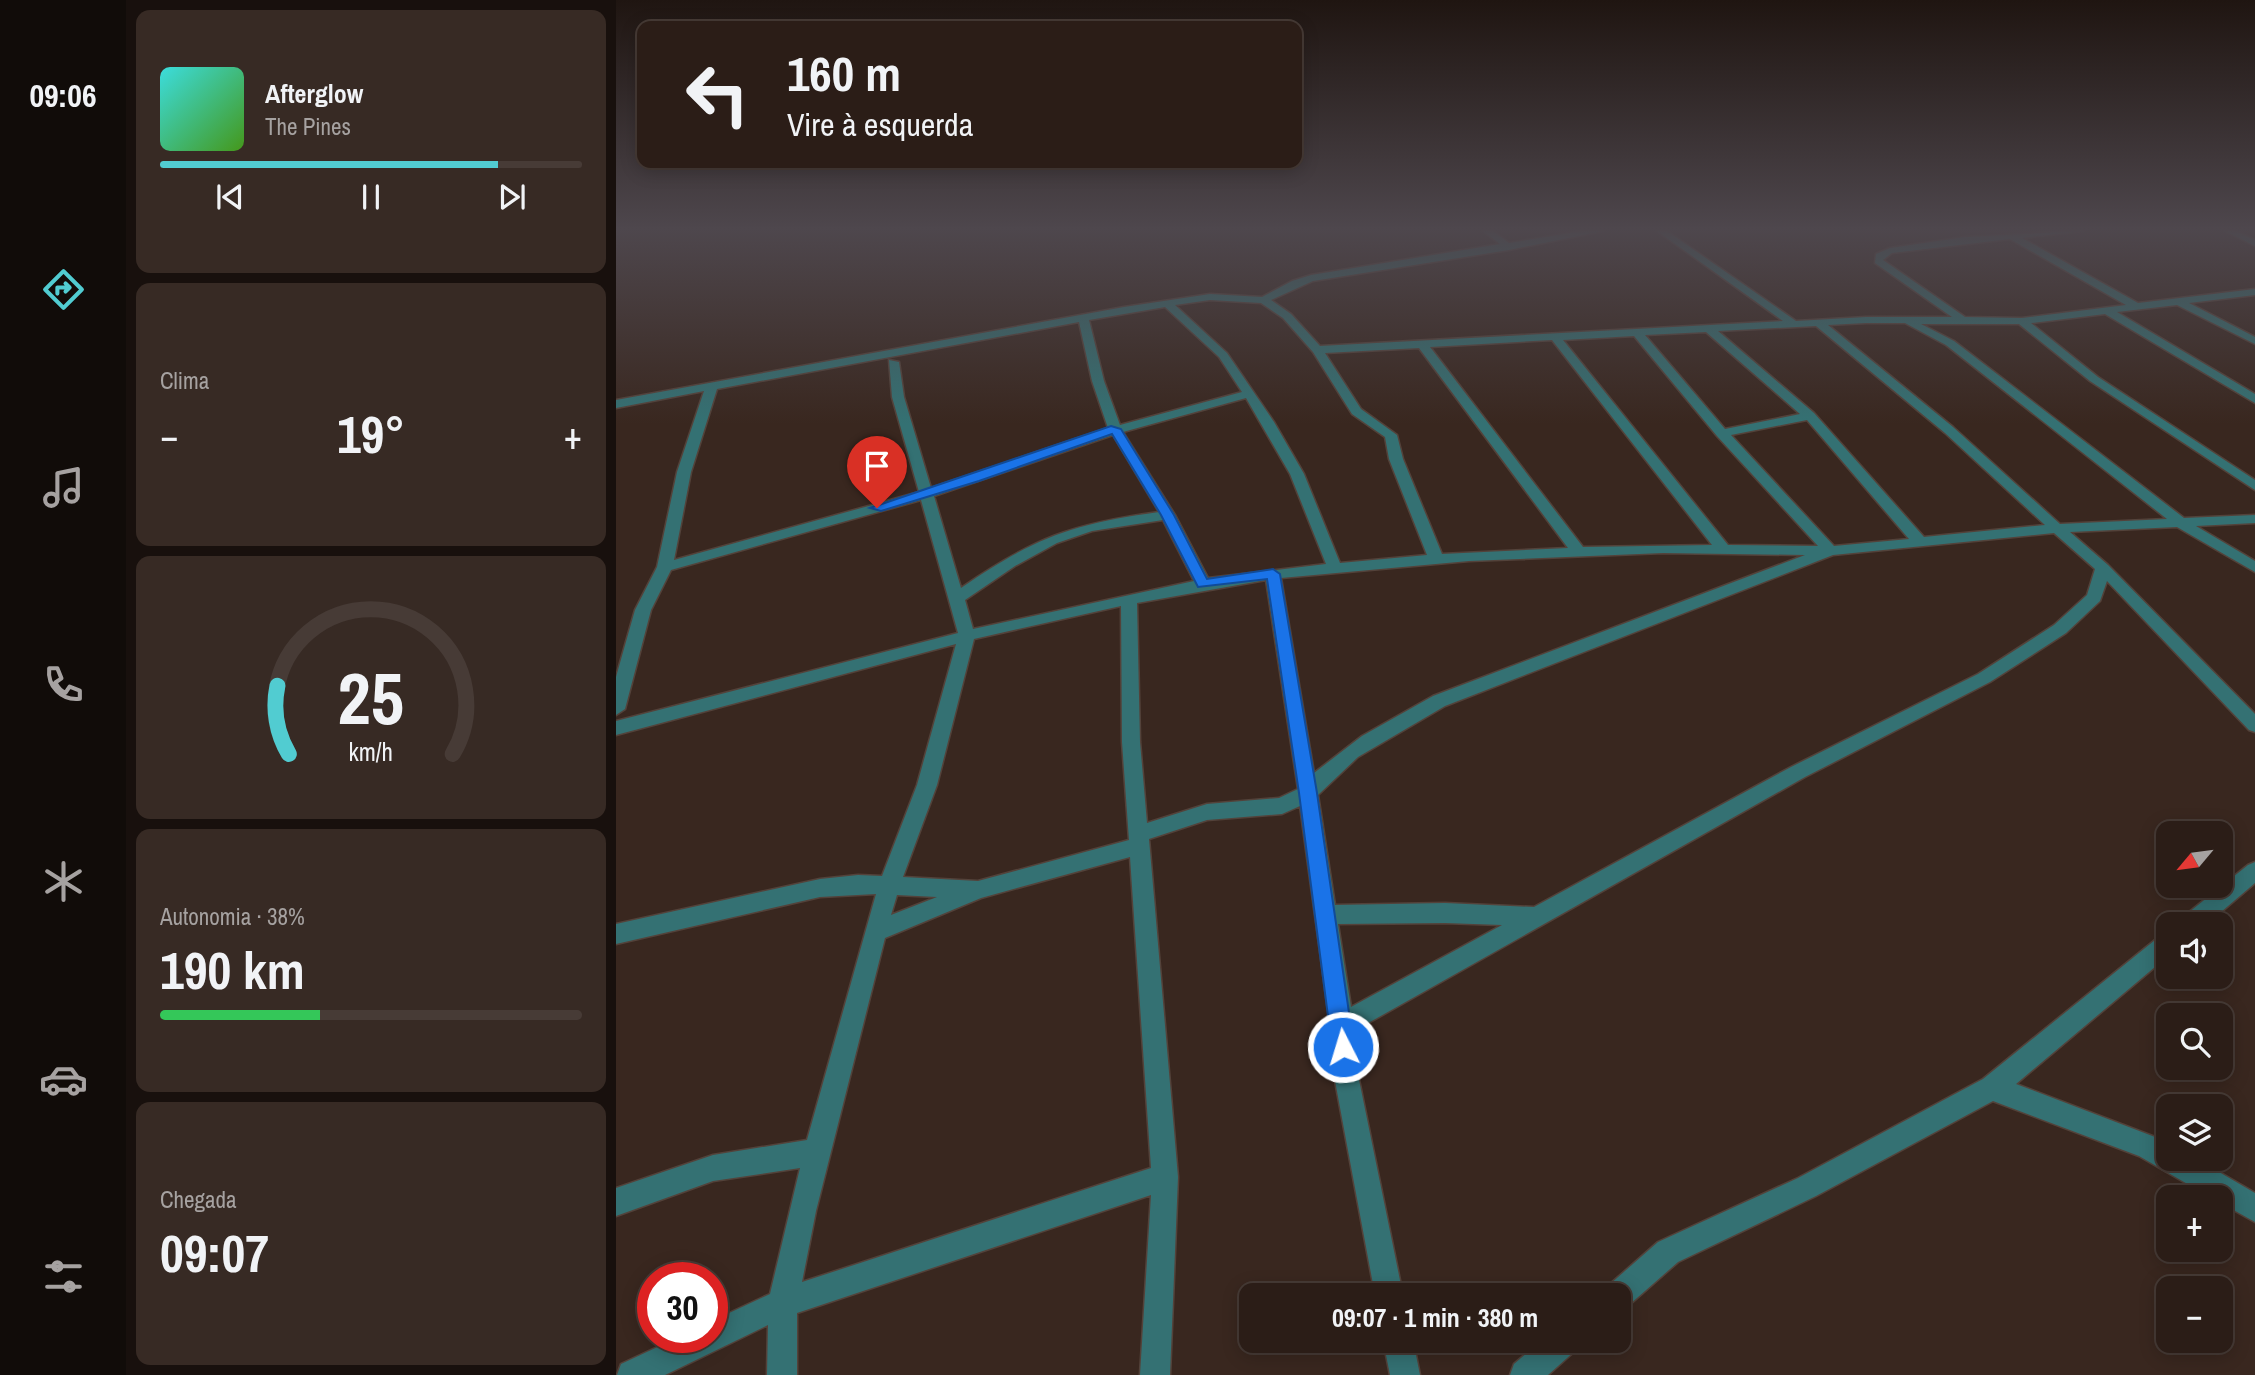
<!DOCTYPE html>
<html lang="pt">
<head>
<meta charset="utf-8">
<style>
  body { margin:0; font-family:"Archivo Narrow",sans-serif; background:#372a24; color:#f1f3f6; height:100vh; display:flex; flex-direction:column; font-size:26px; white-space:nowrap }
  * { box-sizing:border-box; margin:0 }
  p { font-size:23px; color:#a6a2a1 }
  .icon { flex:none; width:38px; height:38px; fill:none; stroke:currentColor; stroke-width:2; stroke-linecap:round; stroke-linejoin:round }
  .map { position:relative; flex:1; overflow:hidden }
  .sheet { display:flex; flex-direction:column; gap:10px; padding:10px; background:#18100d; width:490px }
  .sheet>* { flex:none }
  .banner { position:absolute; left:21px; top:21px; width:665px; height:147px; border-radius:14px; box-shadow:0 4px 18px #0003,0 0 0 2px #473b36; background:#2b1d17; color:#f1f3f6; overflow:hidden }
  .needle { width:46px; rotate:241deg }
  .tools { position:absolute; left:1540px; top:821px; display:grid; gap:14px }
  .tools a { display:grid; place-items:center; width:77px; height:77px; border-radius:14px; background:#2b1d17; box-shadow:0 4px 18px #0003,0 0 0 2px #473b36; font-size:35px }
  .speed { position:absolute; left:21px; top:1262px; display:flex; gap:14px; font-size:35px; font-weight:700; text-align:center }
  .speed>* { display:grid; place-content:center; width:91px; height:91px; border-radius:50%; background:#2b1d17; box-shadow:0 4px 18px #0003,0 0 0 2px #473b36; line-height:1 }
  .speed .limit { border:10px solid #d22; background:#fff; color:#111 }
  .pin { position:absolute; display:grid; place-items:center; width:60px; height:60px; color:#fff; margin:-72px -30px; border-radius:50% 50% 50% 0; rotate:-45deg; box-shadow:0 0 7px #0007 }
  .pin .icon { rotate:45deg }
  .me { position:absolute; width:77px; margin:-38px; rotate:355deg; stroke-linejoin:round; filter:drop-shadow(0 0 5px #0008) }
  .turn { display:flex; align-items:center; gap:24px; height:147px; padding:0 35px; font-size:32px }
  .turn .icon { width:91px; height:91px; stroke-width:2.5 }
  .turn b { display:block; font-size:49px; line-height:60px }
  .big { font-size:52px; font-weight:800; line-height:1.1 }
  .sheet .widget { flex:1; display:flex; flex-direction:column; justify-content:center; gap:10px; min-width:0; padding:0 24px; border-radius:14px; background:#372a24 }
  .sheet .dial { align-items:center; gap:0 }
  .dial svg { height:182px; overflow:visible; fill:none; stroke:#473b36; stroke-width:7; stroke-linecap:round; text-anchor:middle }
  .dial text { fill:#f1f3f6; stroke:none }
  .song { display:flex; align-items:center; gap:21px }
  .cover { width:84px; height:84px; border-radius:10px; background:linear-gradient(135deg,hsl(180 70% 55%),hsl(100 70% 35%)) }
  .played { height:7px; border-radius:4px; background:linear-gradient(90deg,#51ccd1 80%,#473b36 80%) }
  .keys { display:flex; justify-content:space-around; direction:ltr }
  .heat { display:flex; justify-content:space-between; align-items:center; font-size:38px; direction:ltr }
  .charge { height:10px; border-radius:5px; background:linear-gradient(90deg,#34c759 38%,#473b36 0) }
  .trip { position:absolute; left:623px; top:1283px; width:392px; height:70px; border-radius:14px; background:#2b1d17; box-shadow:0 4px 18px #0003,0 0 0 2px #473b36; font-weight:800; line-height:70px; text-align:center }
  main { display:flex; flex:1; min-height:0 }
  .dock { display:flex; flex-direction:column; width:126px; justify-content:space-around; align-items:center; background:#110c09; color:#a6a2a1 }
  .dock .icon { width:49px; height:49px }
  .dock .current { color:#51ccd1 }
  .dock b { font-size:32px; color:#f1f3f6 }
  .map>svg:first-child { display:block }
</style>
</head>
<body>
<main>
<nav class="dock">
<b>09:06</b>
<svg class="icon current" aria-label="directions" viewBox="0 0 24 24"><path d="M12 3l9 9-9 9-9-9zM9 14v-3h6M13 9l2 2-2 2"/></svg>
<svg class="icon" aria-label="music" viewBox="0 0 24 24"><path d="M9 18V5l10-2v13"/><circle cx="6" cy="18" r="3"/><circle cx="16" cy="16" r="3"/></svg>
<svg class="icon" aria-label="phone" viewBox="0 0 24 24"><path d="M5 4h4l2 5-3 2q2 4 5 5l2-3 5 2v4C11 20 4 13 5 4z"/></svg>
<svg class="icon" aria-label="climate" viewBox="0 0 24 24"><path d="M12 3v18M4 7l16 10M4 17L20 7"/></svg>
<svg class="icon" aria-label="car" viewBox="0 0 24 24"><path d="M5 17H2v-5l4-1 3-4h7l3 4 3 1v5h-3M9 17h6M6 11h13"/><circle cx="7" cy="17" r="2"/><circle cx="17" cy="17" r="2"/></svg>
<svg class="icon" aria-label="filters" viewBox="0 0 24 24"><path d="M4 7h16M4 17h16"/><circle cx="9" cy="7" r="2"/><circle cx="15" cy="17" r="2"/></svg>
</nav>
<section class="sheet">
<div class="widget">
<div class="song"><i class="cover"></i><div><b>Afterglow</b><p>The Pines</p></div></div>
<div class="played"></div>
<div class="keys"><svg class="icon" aria-label="previous" viewBox="0 0 24 24"><path d="M18 5L8 12l10 7zM5 5v14"/></svg><svg class="icon" aria-label="pause" viewBox="0 0 24 24"><path d="M8 5v14M16 5v14"/></svg><svg class="icon" aria-label="next" viewBox="0 0 24 24"><path d="M6 5l10 7-10 7zM19 5v14"/></svg></div>
</div>
<div class="widget"><p>Clima</p>
<div class="heat"><a>−</a><b class="big">19°</b><a>+</a></div>
</div>
<div class="widget dial"><svg viewBox="0 0 100 80">
<path d="M14 69A42 42 0 1 1 86 69"/>
<path d="M14 69A42 42 0 0 1 9 39" stroke="#51ccd1"/>
<text x="50" y="56" font-size="32" font-weight="700">25</text>
<text x="50" y="72" font-size="11">km/h</text>
</svg></div>
<div class="widget"><p>Autonomia · 38%</p><b class="big">190 km</b><div class="charge"></div></div>
<div class="widget"><p>Chegada</p><b class="big">09:07</b></div>
</section>
<div class="map">
<svg width="1639" height="1375" viewBox="0 0 1639 1375">
  <rect width="100%" height="100%" fill="#39271f"/>
  <g fill="none" stroke-linecap="round" stroke-linejoin="round">
    <g stroke="#53423a" stroke-width="3">
      <g id="minor">
        <path d="M867 231H877L893 243 966 231H987L893 250 697 281 655 300 675 314 704 346 1167 321 1041 231H1051L1180 321 1250 317H1336L1259 263 1260 254 1274 248 1349 237 1467 231 1406 238 1522 303 1639 289V295L1573 303 1639 337V344L1561 305 1501 312 1639 394V403L1489 314 1415 323 1482 377 1639 480V490L1474 381 1403 324H1305L1338 341 1568 518 1639 515V523L1580 526 1639 561V572L1561 527 1454 532 1492 565 1639 714V732L1633 730 1491 581 1484 601 1450 633 1374 682 1189 777 738 1031 741 1070 787 1295H759L717 1070 714 1025 684 806 666 814 591 820 533 839 562 1177 554 1375H524L535 1195 181 1313V1375H151L152 1325 49 1375H1L5 1364 63 1337H96V1321L154 1294 184 1168 97 1181 0 1216V1188L97 1155 191 1140 260 894 204 897 0 944V924L204 879 242 875 266 876 301 785 340 644 0 735V721L342 633 305 500 55 570 35 610 9 709 0 715V677L19 610 41 567 61 472 88 391 0 408V400L508 307 594 294 646 297 676 281 695 275 884 244ZM1394 239 1510 305 1406 318 1349 317 1267 260 1276 253ZM594 300 645 303 667 318 697 352 736 414 769 437 773 459 811 555 724 563 688 474 658 422 611 353 559 305ZM549 307 603 357 626 392 504 425 488 381 473 320ZM463 322 476 381 492 428 315 488 288 397 283 362 273 360 276 397 303 492 58 560 75 472 101 389ZM1250 323H1289L1330 345 1551 519 1444 524 1337 427 1212 325ZM1200 326 1329 433 1429 525 1308 537 1198 413 1102 331ZM1090 332 1184 414 1109 429 1029 335ZM1018 336 1101 436 1202 546 1112 545 947 340ZM936 340 1096 545 967 547 814 347ZM803 348 952 548 826 554 787 459 781 435 745 409 709 353ZM630 398 674 474 710 564 592 578 559 515 507 432ZM1191 420 1293 539 1218 546 1115 435ZM497 435 543 512C455 524 418 538 345 588L318 496ZM547 520 578 581 357 629 349 600 399 566 441 543 476 531ZM1438 533 1479 569 1471 595 1438 625 1362 674 1175 767 918 907 829 903 719 905 702 795 742 757 829 706 1217 555ZM1047 553 1189 555 817 696 746 736 698 773 665 578 853 561ZM650 580 682 789 663 798 591 804 531 823 524 742 521 603ZM505 606 506 742 513 840 362 881 287 877 321 785 358 639ZM514 857 535 1168 186 1282 200 1211 269 938 365 898ZM281 895 321 897 275 915ZM829 923 886 925 735 1007 722 924Z"/>
        <path d="M1609 231H1620L1639 240V246Z"/>
        <path d="M1639 862V883L1591 924H1564L1567 917 1632 865Z"/>
        <path d="M1552 933V956L1400 1084 1539 1137 1552 1144V1158H1579L1639 1193V1222L1605 1203V1197H1594L1523 1156 1377 1101 1200 1196 1062 1262 1013 1305 1003 1309V1295H989L993 1285 1042 1242 1182 1178 1367 1079 1544 936Z"/>
        <path d="M767 1340H797L804 1375H774Z"/>
        <path d="M926 1340H965L960 1350 932 1375H894L898 1364Z"/>
      </g>
    </g>
    <use href="#minor" fill="#347173" fill-rule="evenodd"/>
  </g>
  <linearGradient id="sky" x2="0" y2="1"><stop stop-color="#1f1511"/><stop offset="0.54" stop-color="#4e474d"/><stop offset="1" stop-color="#4e474d" stop-opacity="0"/></linearGradient>
  <rect width="1639" height="424" fill="url(#sky)"/>
  <path fill="#1a73e8" stroke="#114b97" stroke-width="2" d="M495 426 505 429 558 515 591 579 657 569 664 574 701 793 738 1047 735 1055 727 1058 719 1055 716 1047 683 793 651 579 582 587 545 515 496 434 363 481 265 511 254 508Z"/>
</svg>
<div class="tools">
<a><svg class="needle" viewBox="-14 -14 28 28"><path d="M0-13l5 13h-10z" fill="#e53935"/><path d="M0 13l5-13h-10z" fill="#a6a2a1"/></svg></a>
<a><svg class="icon" aria-label="sound" viewBox="0 0 24 24"><path d="M4 9h4l5-4v14l-5-4H4zM17 9q2 3 0 6"/></svg></a>
<a><svg class="icon" aria-label="search" viewBox="0 0 24 24"><circle cx="10" cy="10" r="6"/><path d="M15 15l6 6"/></svg></a>
<a><svg class="icon" aria-label="layers" viewBox="0 0 24 24"><path d="M12 4l9 5-9 5-9-5zM3 14l9 5 9-5"/></svg></a>
<a>+</a>
<a>−</a>
</div>
<div class="speed"><div class="limit">30</div></div>
<div class="pin" style="left:261px;top:508px;background:#d93025"><svg class="icon" aria-label="arrive" viewBox="0 0 24 24"><path d="M6 21V4h12l-3 4 3 4H6"/></svg></div>
<svg class="me" style="left:727px;top:1047px" viewBox="-20 -20 40 40"><circle r="17" fill="#1a73e8" stroke="#fff" stroke-width="3"/><path d="M0-11L8 9 0 5-8 9z" fill="#fff"/></svg>
<div class="trip">09:07 · 1 min · 380 m</div>
<div class="banner">
<div class="turn"><svg class="icon" aria-label="left" viewBox="0 0 24 24"><path d="M17 20v-9H6M10 6l-5 5 5 5"/></svg><div><b>160 m</b>Vire à esquerda</div></div>
</div>
</div>
</main>
</body>
</html>
